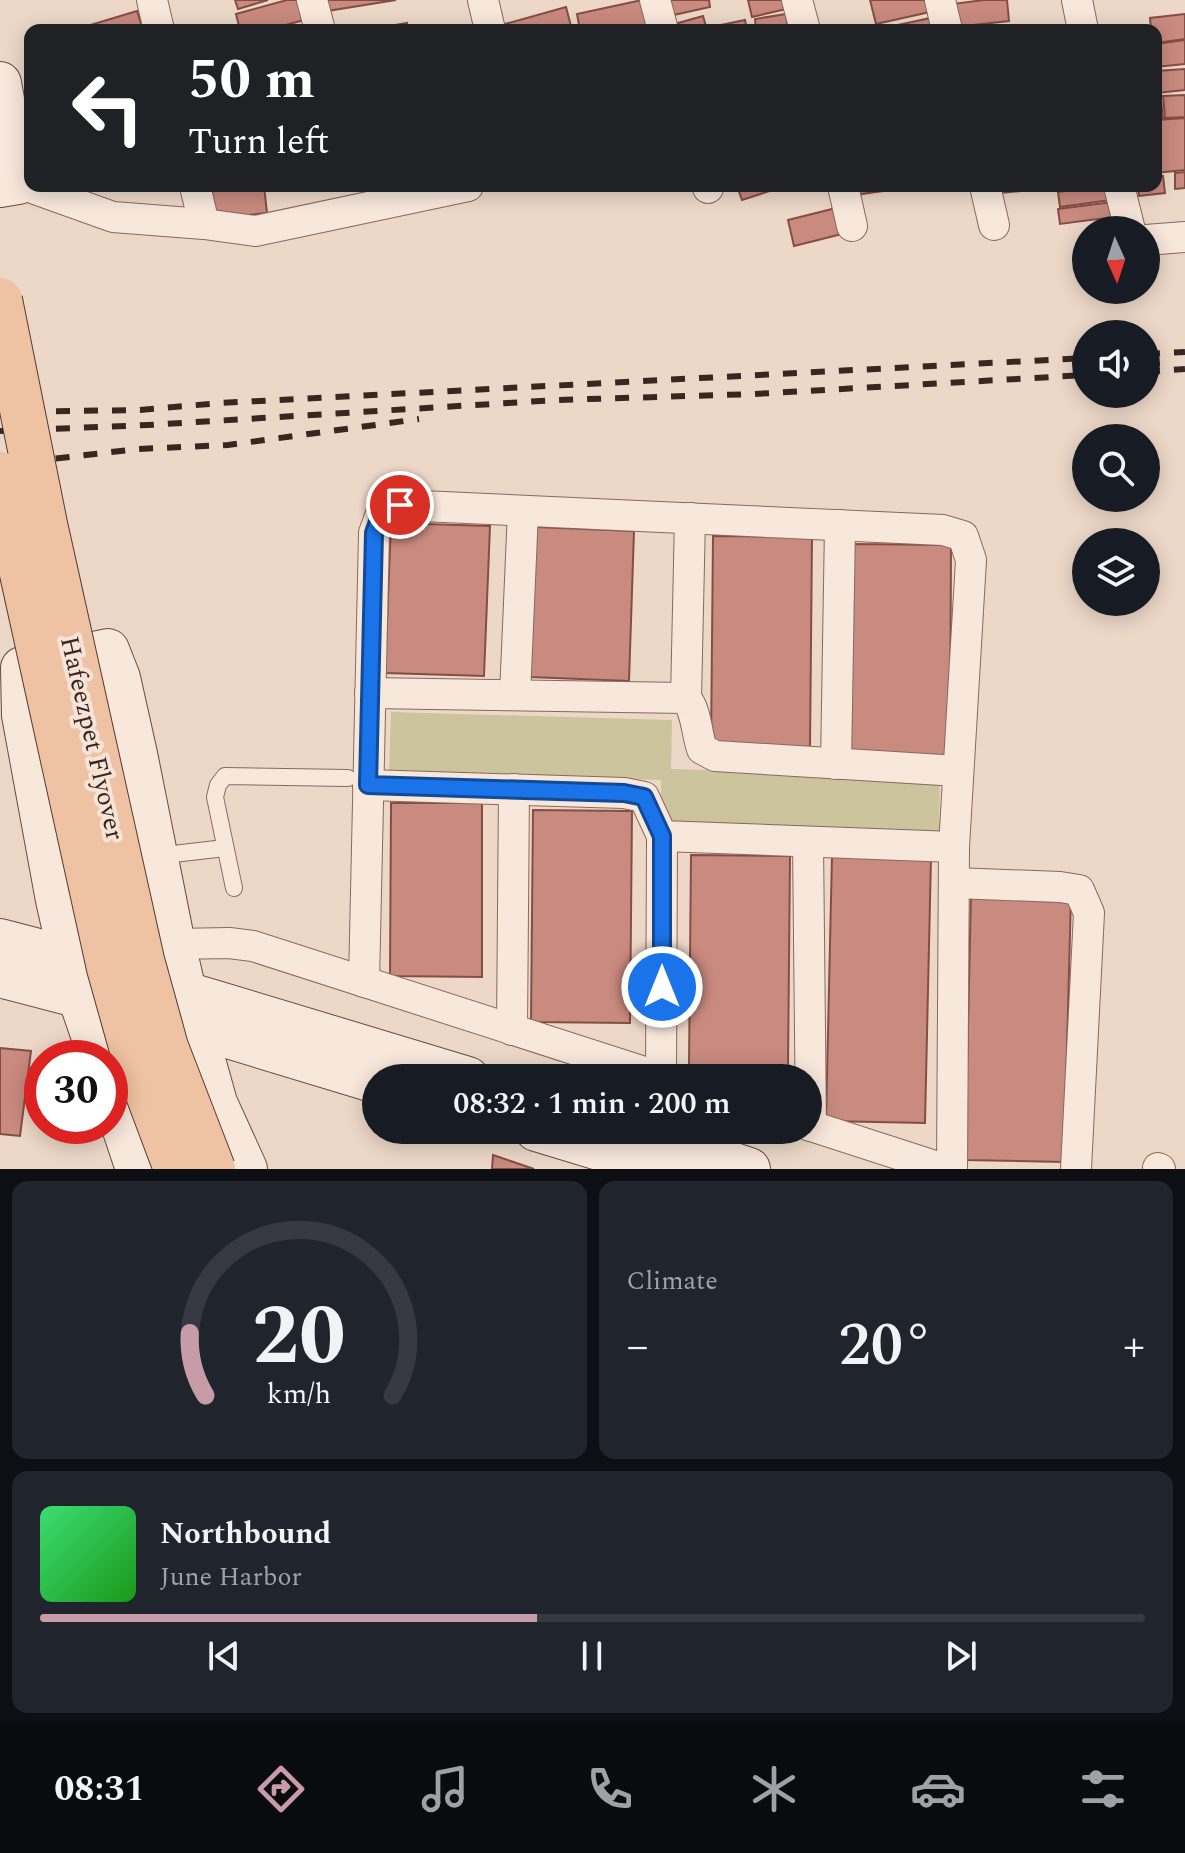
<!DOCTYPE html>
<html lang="en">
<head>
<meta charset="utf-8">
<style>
  body { margin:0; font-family:Spectral,serif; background:#20242c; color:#f1f3f6; height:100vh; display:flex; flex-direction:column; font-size:30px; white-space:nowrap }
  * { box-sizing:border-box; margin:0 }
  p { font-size:26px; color:#9ea1a6 }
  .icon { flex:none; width:44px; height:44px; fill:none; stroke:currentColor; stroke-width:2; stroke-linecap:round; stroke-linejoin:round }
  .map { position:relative; height:1169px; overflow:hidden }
  .side { display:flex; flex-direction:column; gap:12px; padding:12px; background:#0d0f14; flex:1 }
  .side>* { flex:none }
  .hud { position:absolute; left:24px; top:24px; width:1138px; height:168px; border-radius:16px; box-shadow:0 4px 20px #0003; background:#202124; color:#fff; overflow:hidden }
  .needle { width:52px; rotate:177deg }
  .fabs { position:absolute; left:1072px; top:216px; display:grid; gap:16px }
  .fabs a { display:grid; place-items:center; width:88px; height:88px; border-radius:50%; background:#171b24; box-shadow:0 4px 20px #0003; font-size:40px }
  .speed { position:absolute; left:24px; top:1040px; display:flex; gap:16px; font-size:40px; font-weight:700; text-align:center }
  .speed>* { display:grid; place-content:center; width:104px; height:104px; border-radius:50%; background:#171b24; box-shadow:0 4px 20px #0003; line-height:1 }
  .speed .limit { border:12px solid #d22; background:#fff; color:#111 }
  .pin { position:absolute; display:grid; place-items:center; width:68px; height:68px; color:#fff; margin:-34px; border:4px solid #fff; border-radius:50%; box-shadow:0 2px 8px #0007 }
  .me { position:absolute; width:88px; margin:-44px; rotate:0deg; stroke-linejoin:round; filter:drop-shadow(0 0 6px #0008) }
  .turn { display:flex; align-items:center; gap:28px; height:168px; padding:0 32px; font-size:36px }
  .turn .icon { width:104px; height:104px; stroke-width:2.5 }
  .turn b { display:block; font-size:56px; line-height:68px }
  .big { font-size:60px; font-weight:600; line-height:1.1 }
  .side .tile { flex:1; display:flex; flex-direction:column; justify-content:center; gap:12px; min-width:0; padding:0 28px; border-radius:16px; background:#20242c }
  .side .dial { align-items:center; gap:0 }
  .dial svg { height:208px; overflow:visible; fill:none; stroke:#363941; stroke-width:7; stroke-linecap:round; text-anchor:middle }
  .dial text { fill:#f1f3f6; stroke:none }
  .song { display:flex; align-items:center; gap:24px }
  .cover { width:96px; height:96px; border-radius:12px; background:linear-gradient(135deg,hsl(140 70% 55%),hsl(120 70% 35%)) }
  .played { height:8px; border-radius:4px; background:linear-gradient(90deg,#c89ba9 45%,#363941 45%) }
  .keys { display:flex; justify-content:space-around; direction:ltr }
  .heat { display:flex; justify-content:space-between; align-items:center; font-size:44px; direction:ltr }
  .side .tiles { flex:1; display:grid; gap:12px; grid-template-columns:1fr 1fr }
  .tile:last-child { grid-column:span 2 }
  .trip { position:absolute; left:362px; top:1064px; width:460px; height:80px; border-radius:40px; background:#171b24; box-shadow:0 4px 20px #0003; font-weight:600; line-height:80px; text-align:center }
  .tabs { display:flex; height:128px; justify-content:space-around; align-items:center; background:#090b0e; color:#9ea1a6 }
  .tabs .icon { width:56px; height:56px }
  .tabs .on { color:#c89ba9 }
  .tabs b { font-size:36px; color:#f1f3f6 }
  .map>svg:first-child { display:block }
</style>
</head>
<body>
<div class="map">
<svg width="1185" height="1169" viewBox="0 0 1185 1169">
  <rect width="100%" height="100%" fill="#edd8c8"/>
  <path fill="#cbc49c" d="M391 712 672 720 671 769 940 776 939 833 661 826V780L389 773Z"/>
  <g fill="#c98a7f" stroke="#864d44" stroke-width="2">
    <path d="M235 0H268L238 9Z"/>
    <path d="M287 0H303L308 19 267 30H240L236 14Z"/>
    <path d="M325 0H396L327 11Z"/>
    <path d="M642 0 648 30H580L577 14Z"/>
    <path d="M666 0H709L710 7 669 16Z"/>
    <path d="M748 0H784L786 9 752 17Z"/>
    <path d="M870 0H928L930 12 876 24Z"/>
    <path d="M984 0H1007L1009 21 955 27 952 4Z"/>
    <path d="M566 7 571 26 557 30H507L505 24Z"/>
    <path d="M137 11 143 30H77V29Z"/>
    <path d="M786 14 788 30H756L755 19Z"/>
    <path d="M1185 14V39L1156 43V30H1151L1150 18Z"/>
    <path d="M703 16 707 30H665L664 27Z"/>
    <path d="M935 17 938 30H879V29Z"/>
    <path d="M745 20 747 30H711V27Z"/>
    <path d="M407 23 408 30H367Z"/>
    <path d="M1185 40V64L1156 67V44Z"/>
    <path d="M1185 69V90L1158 93 1156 71Z"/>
    <path d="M1185 95V117L1165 118 1163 96Z"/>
    <path d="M1156 99H1161L1163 119 1156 120Z"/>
    <path d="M1185 118V170L1156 173V120Z"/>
    <path d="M1185 172V188L1175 189V173Z"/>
    <path d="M1163 176 1165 193 1139 196 1138 186H1156V177Z"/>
    <path d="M264 186 267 213 210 219 207 192Z"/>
    <path d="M737 186H782V187L742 200Z"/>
    <path d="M853 186H911L912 187 854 195Z"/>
    <path d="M1000 186H1052V188L1001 193Z"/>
    <path d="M1099 186H1109L1111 200 1060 207 1058 192Z"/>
    <path d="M1112 202 1114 217 1060 224 1058 209Z"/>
    <path d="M836 208 842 234 794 246 788 220Z"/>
    <path d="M391 523 490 526 484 676 385 673Z"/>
    <path d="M535 527 634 531 629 681 530 677Z"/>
    <path d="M713 536 812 537 810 749 711 748Z"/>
    <path d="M852 544 951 545 950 757 850 756Z"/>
    <path d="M391 803H482V977L390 976Z"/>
    <path d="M533 810 632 811 630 1023 531 1022Z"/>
    <path d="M691 855 790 856 788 1068 689 1067Z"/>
    <path d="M832 855 931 857 925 1123 826 1121Z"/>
    <path d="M971 894 1071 896 1064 1162 965 1160Z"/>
    <path d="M0 1048 31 1051 20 1136 0 1134Z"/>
    <path d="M493 1155 534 1169H492Z"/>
  </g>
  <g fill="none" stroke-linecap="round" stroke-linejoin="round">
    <g stroke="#88695d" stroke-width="18">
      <g id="lane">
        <path d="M156 856 225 848"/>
        <path d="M234 888 215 797 218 785 225 776 348 778"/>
      </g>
    </g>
    <g stroke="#88695d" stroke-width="32">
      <g id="street">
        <path d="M152 0 159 30"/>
        <path d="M312 0 320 30"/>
        <path d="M483 0 490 30"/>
        <path d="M655 0 663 30"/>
        <path d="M797 0 805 30"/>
        <path d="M940 0 947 30"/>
        <path d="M1077 0 1083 30"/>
        <path d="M18 183 113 217 204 224 255 231 468 186"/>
        <path d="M195 186 204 224"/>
        <path d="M708 186V188"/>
        <path d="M843 186 852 226"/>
        <path d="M985 186 994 225"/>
        <path d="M1119 186 1130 230"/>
        <path d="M1146 240 1185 237"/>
        <path d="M370 693 686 698C697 712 696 732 702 749L715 756 958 771"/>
        <path d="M515 695 523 511"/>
        <path d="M686 698 690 518"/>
        <path d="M836 764 840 525"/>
        <path d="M368 785 624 793 644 797 662 836 954 847"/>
        <path d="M808 842 811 1126"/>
        <path d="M955 883 1060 887 1079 890 1089 913 1076 1169"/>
        <path d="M174 944 229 943 253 946 663 1078"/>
        <path d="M364 982 374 533 382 511 400 505 943 530 963 536 971 560 954 847 952 1169"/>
        <path d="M512 1030 514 789"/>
        <path d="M661 1078 662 836"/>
        <path d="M808 1125 944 1169"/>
        <path d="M1158 1168 1160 1169"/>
      </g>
    </g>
    <g stroke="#6a4a40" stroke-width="44">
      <g id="secondary">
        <path d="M0 83 18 183 0 186"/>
        <path d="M0 940 92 964"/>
        <path d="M70 957 57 900 23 715 22 668 108 650 119 678 136 754 174 944 185 992 216 1103 246 1169"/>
        <path d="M0 976 195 1027 376 1082"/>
        <path d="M163 986 468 1078"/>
        <path d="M79 997 100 1058"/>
        <path d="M110 1088 137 1169"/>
        <path d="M536 1130 665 1169"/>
        <path d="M631 1130 749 1169"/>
      </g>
    </g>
    <use href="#lane" stroke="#f8e7db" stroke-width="16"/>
    <use href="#street" stroke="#f8e7db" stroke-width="30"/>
    <use href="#secondary" stroke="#f8e7db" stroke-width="42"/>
    <g stroke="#392620" stroke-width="6" stroke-dasharray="14 14" stroke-linecap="butt">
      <path d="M1146 354 1185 352"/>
      <path d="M1146 372 1185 369"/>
      <path d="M0 412 140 410 220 403 1086 358"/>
      <path d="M0 431 148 425 557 400 754 394 1086 375"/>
      <path d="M0 465 138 449 228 445 419 419"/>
    </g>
    <g stroke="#563931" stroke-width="46" stroke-linecap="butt">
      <g id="primary-bridge">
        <path d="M0 300 45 524 142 960 166 1047 213 1169"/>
        <path d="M0 474 109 968 134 1057 176 1169"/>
      </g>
    </g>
    <use href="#primary-bridge" stroke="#eec2a2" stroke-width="44"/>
  </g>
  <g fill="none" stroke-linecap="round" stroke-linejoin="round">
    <g stroke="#114b97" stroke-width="20">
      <path id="route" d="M400 505 382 511 374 533 368 785 624 793 644 797 662 836V987"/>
    </g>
    <use href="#route" stroke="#1a73e8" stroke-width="14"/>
  </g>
  <g text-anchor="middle" stroke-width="8" stroke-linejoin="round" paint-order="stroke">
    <g font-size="26" fill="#392620" stroke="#f5e4d7">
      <text transform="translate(93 738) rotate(77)" y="9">Hafeezpet Flyover</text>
    </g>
  </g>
</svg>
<div class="fabs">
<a><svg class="needle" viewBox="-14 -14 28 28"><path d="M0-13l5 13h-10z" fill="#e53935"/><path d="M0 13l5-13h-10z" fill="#9ea1a6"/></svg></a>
<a><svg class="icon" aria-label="sound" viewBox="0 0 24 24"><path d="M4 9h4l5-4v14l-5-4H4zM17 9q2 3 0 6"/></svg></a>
<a><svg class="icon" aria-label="search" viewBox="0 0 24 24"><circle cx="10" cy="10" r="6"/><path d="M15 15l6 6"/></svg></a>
<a><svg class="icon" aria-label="layers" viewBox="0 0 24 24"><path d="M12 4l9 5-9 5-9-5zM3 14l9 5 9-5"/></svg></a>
</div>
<div class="speed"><div class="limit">30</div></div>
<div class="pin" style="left:400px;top:505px;background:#d93025"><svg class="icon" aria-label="arrive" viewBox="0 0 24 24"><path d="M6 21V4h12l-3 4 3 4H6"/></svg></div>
<svg class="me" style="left:662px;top:987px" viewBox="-20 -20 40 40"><circle r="17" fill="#1a73e8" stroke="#fff" stroke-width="3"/><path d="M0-11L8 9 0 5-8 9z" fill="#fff"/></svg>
<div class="trip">08:32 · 1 min · 200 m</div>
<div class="hud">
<div class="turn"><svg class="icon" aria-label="left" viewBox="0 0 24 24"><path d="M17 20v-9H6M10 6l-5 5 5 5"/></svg><div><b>50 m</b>Turn left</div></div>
</div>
</div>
<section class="side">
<div class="tiles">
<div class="tile dial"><svg viewBox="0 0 100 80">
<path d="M14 69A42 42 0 1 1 86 69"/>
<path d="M14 69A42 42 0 0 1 8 45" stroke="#c89ba9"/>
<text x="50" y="56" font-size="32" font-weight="700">20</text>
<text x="50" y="72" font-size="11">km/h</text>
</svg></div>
<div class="tile"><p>Climate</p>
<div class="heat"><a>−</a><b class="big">20°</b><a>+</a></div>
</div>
<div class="tile">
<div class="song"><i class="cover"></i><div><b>Northbound</b><p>June Harbor</p></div></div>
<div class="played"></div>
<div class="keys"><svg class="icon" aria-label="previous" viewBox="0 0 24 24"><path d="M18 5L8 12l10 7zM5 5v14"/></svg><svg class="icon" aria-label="pause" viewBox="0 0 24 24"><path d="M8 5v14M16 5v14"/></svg><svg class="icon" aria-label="next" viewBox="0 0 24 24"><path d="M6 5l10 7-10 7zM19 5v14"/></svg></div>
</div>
</div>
</section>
<nav class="tabs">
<b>08:31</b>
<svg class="icon on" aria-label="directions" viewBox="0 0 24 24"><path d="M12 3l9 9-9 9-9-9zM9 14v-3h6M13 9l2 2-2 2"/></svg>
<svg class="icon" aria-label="music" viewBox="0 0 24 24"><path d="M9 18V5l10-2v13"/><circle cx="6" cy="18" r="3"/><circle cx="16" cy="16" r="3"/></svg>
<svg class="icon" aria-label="phone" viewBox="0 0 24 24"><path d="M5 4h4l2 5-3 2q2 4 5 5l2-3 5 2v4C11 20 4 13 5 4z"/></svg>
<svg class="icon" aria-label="climate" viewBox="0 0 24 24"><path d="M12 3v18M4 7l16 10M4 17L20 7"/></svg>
<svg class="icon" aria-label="car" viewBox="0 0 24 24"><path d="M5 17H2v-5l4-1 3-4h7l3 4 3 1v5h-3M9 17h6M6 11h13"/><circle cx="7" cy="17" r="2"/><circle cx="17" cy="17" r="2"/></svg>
<svg class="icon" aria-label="filters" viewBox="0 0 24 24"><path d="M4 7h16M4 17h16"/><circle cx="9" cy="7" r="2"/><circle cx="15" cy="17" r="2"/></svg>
</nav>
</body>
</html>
